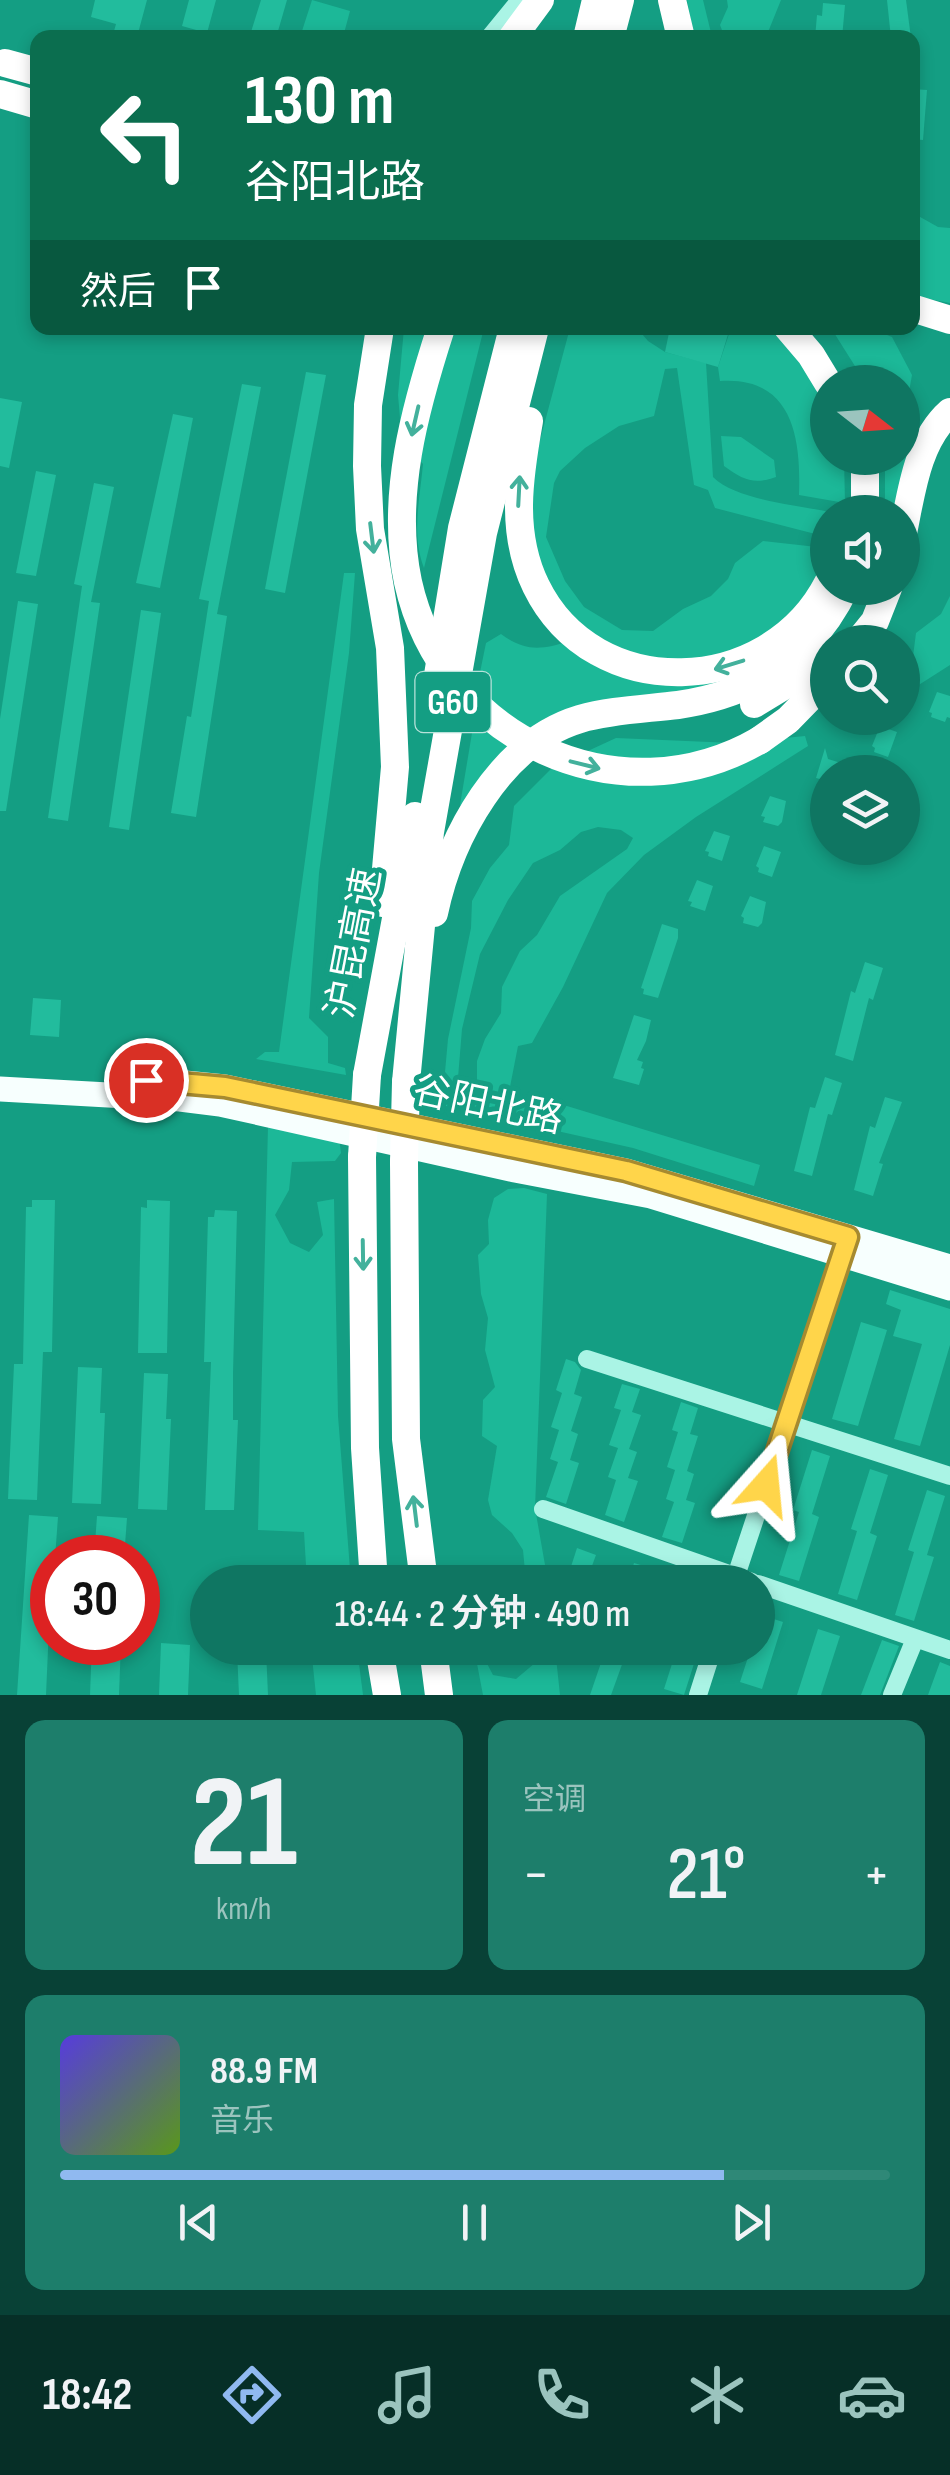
<!DOCTYPE html>
<html lang="zh">
<head>
<meta charset="utf-8">
<style>
  body { margin:0; font-family:"Sofia Sans Condensed","Noto Sans SC",sans-serif; background:#1d7e6b; color:#f1f3f6; height:100vh; display:flex; flex-direction:column; font-size:38px; white-space:nowrap }
  * { box-sizing:border-box; margin:0 }
  p { font-size:32px; color:#9bc4be }
  .icon { flex:none; width:55px; height:55px; fill:none; stroke:currentColor; stroke-width:2; stroke-linecap:round; stroke-linejoin:round }
  .map { position:relative; height:1695px; overflow:hidden }
  .panel { display:flex; flex-direction:column; gap:25px; padding:25px; background:#084136; flex:1 }
  .panel>* { flex:none }
  .hud { position:absolute; left:30px; top:30px; width:890px; height:305px; border-radius:20px; box-shadow:0 5px 15px #0003; background:#0b6e4f; color:#fff; overflow:hidden }
  .needle { width:65px; rotate:107deg }
  .tools { position:absolute; left:810px; top:365px; display:grid; gap:20px }
  .tools a { display:grid; place-items:center; width:110px; height:110px; border-radius:50%; background:#0f7662; box-shadow:0 5px 15px #0003; font-size:50px }
  .speed { position:absolute; left:30px; top:1535px; display:flex; gap:20px; font-size:50px; font-weight:700; text-align:center }
  .speed>* { display:grid; place-content:center; width:130px; height:130px; border-radius:50%; background:#0f7662; box-shadow:0 5px 15px #0003; line-height:1 }
  .speed .limit { border:15px solid #d22; background:#fff; color:#111 }
  .pin { position:absolute; display:grid; place-items:center; width:85px; height:85px; color:#fff; margin:-42px; border:5px solid #fff; border-radius:50%; box-shadow:0 2px 10px #0007 }
  .me { position:absolute; width:110px; margin:-55px; rotate:18deg; stroke-linejoin:round; filter:drop-shadow(0 0 8px #0008) }
  .turn { display:flex; align-items:center; gap:35px; height:210px; padding:0 50px; font-size:45px }
  .turn .icon { width:130px; height:130px; stroke-width:2.5 }
  .turn b { display:block; font-size:70px; line-height:85px }
  .then { display:flex; align-items:center; height:95px; padding:0 50px; background:#0003; gap:20px; font-size:38px }
  .big { font-size:75px; font-weight:600; line-height:1.1 }
  .panel .widget { flex:1; display:flex; flex-direction:column; justify-content:center; gap:15px; min-width:0; padding:0 35px; border-radius:20px; background:#1d7e6b }
  .panel .dial { align-items:center; gap:0 }
  .dial b { font-size:130px; line-height:1 }
  .song { display:flex; align-items:center; gap:30px }
  .cover { width:120px; height:120px; border-radius:15px; background:linear-gradient(135deg,hsl(250 70% 55%),hsl(90 70% 35%)) }
  .played { height:10px; border-radius:5px; background:linear-gradient(90deg,#90b9f0 80%,#2f8877 80%) }
  .keys { display:flex; justify-content:space-around; direction:ltr }
  .heat { display:flex; justify-content:space-between; align-items:center; font-size:55px; direction:ltr }
  .panel .tiles { flex:1; display:grid; gap:25px; grid-template-columns:1fr 1fr }
  .widget:last-child { grid-column:span 2 }
  .trip { position:absolute; left:190px; top:1565px; width:585px; height:100px; border-radius:50px; background:#0f7662; box-shadow:0 5px 15px #0003; font-weight:600; line-height:100px; text-align:center }
  .menu { display:flex; height:160px; justify-content:space-around; align-items:center; background:#062f27; color:#9bc4be }
  .menu .icon { width:70px; height:70px }
  .menu .current { color:#90b9f0 }
  .menu b { font-size:45px; color:#f1f3f6 }
  .map>svg:first-child { display:block }
</style>
</head>
<body>
<div class="map">
<svg width="950" height="1695" viewBox="0 0 950 1695">
  <rect width="100%" height="100%" fill="#149e83"/>
  <g fill="#1cb898" fill-rule="evenodd">
    <path d="M312 0 350 11 343 37H282L281 33 302 31Z"/>
    <path d="M687 0H703L712 37H694Z"/>
    <path d="M727 0H781L766 37 725 38 720 25 728 7Z"/>
    <path d="M913 213 938 227 950 228V303L913 296Z"/>
    <path d="M404 328H484L424 568C411 535 420 498 423 464L402 441 398 395Z"/>
    <path d="M570 328H637L648 341 665 352 706 363 713 477C736 500 797 505 830 512L827 574 789 626 710 663 648 662 588 634 551 591 540 572 528 515 536 455ZM677 368 694 485 708 490 715 508 827 537 817 547 763 541 735 563 728 579 711 596 683 609 653 631 622 630 584 607 565 581 546 537 554 483 560 471 585 448 619 426 654 416 665 369Z"/>
    <path d="M731 328H781L827 396 828 458H844L845 503 799 495C801 438 793 376 720 381L718 367Z"/>
    <path d="M831 328H870L892 337 912 375 907 403 910 444 897 512H885V458H902V382H865Z"/>
    <path d="M721 436 741 437 774 460 776 477C754 485 743 480 724 466Z"/>
    <path d="M344 573H355L349 653 319 873 309 1018 328 1037V1063L345 1068 346 1075 256 1059 265 1052H279Z"/>
    <path d="M950 596V665L903 695V677L911 672 916 633 941 614Z"/>
    <path d="M501 634C525 652 542 650 569 641L586 651 766 672 539 734 506 715 477 687 486 643Z"/>
    <path d="M475 715 517 747 467 809 460 805Z"/>
    <path d="M805 736 808 746 696 817 644 855 607 893 563 987 532 1043 518 1046 508 1097 567 1106 760 1165 754 1186 633 1148 446 1106 443 1094 448 1039 471 928 472 901 490 868 509 845 514 806 553 767 616 738 733 743ZM598 827 621 830 633 838 627 849 560 896 537 935 520 951 502 987 501 1013 485 1039 477 1061V1090L465 1092 457 1090 462 1029 480 954 508 900 533 863 560 850 581 832Z"/>
    <path d="M268 1126 338 1131 341 1153 335 1161 292 1162 289 1190 275 1215 290 1243 309 1252 323 1235 317 1202 334 1199 338 1416 351 1582H307L304 1532 258 1530Z"/>
    <path d="M524 1188 547 1194 535 1508 548 1582H526L523 1550 512 1533 492 1515 488 1500 497 1446 482 1436 483 1400 495 1387 485 1350 488 1318 481 1294 478 1255 489 1244 488 1220 494 1198 508 1189Z"/>
    <path d="M311 1648H357L363 1695H316Z"/>
    <path d="M474 1648H482V1654L493 1675 516 1679 535 1663 533 1648H555L560 1695H483Z"/>
  </g>
  <g fill="#22bc9d">
    <path d="M95 0H147L137 37 114 31 116 24 91 17Z"/>
    <path d="M189 0H216L207 33 182 26Z"/>
    <path d="M261 0H287L276 38 251 32Z"/>
    <path d="M887 0H906L911 38H891Z"/>
    <path d="M823 3 845 5 842 38H815L817 15 822 16Z"/>
    <path d="M912 89 927 90 923 140 912 139Z"/>
    <path d="M670 328H730L718 367 665 352Z"/>
    <path d="M306 372 326 375 285 593 265 589Z"/>
    <path d="M242 384 261 387 217 614 227 616 196 817 171 813 187 716 191 717 209 601 199 599Z"/>
    <path d="M0 398 22 402 9 468 0 466Z"/>
    <path d="M173 414 193 418 160 588 136 583Z"/>
    <path d="M36 471 56 475 36 576 16 573Z"/>
    <path d="M94 483 114 487 91 602 100 603 68 821 48 818 82 586 74 584Z"/>
    <path d="M18 601 38 604 6 811H0V719Z"/>
    <path d="M141 610 161 613 129 830 109 827Z"/>
    <path d="M937 692 950 696V718L947 717 945 722 931 717 932 713 929 712Z"/>
    <path d="M880 726 897 732 888 757 874 752 875 748 872 746Z"/>
    <path d="M825 748 828 759 841 763 838 772H828V781L816 778Z"/>
    <path d="M770 796 786 801 782 822 778 826 763 822 765 817 761 816Z"/>
    <path d="M714 831 730 836 722 861 708 856 709 852 705 851Z"/>
    <path d="M764 846 781 852 772 877 758 872 759 868 756 866Z"/>
    <path d="M697 880 713 886 705 911 690 906 692 902 688 901Z"/>
    <path d="M750 896 766 902 762 923 758 927 743 923 744 918 741 916Z"/>
    <path d="M662 924 678 929V938L658 998 643 994 644 989 641 988Z"/>
    <path d="M865 962 883 968 873 1000 869 998 853 1061 835 1055 851 991 855 993Z"/>
    <path d="M33 998 61 1000 59 1037 30 1035Z"/>
    <path d="M634 1015 651 1020 646 1041 637 1060 643 1062 641 1068 644 1069 639 1085 613 1078Z"/>
    <path d="M825 1077 842 1083 832 1115 828 1114 812 1176 794 1171 810 1107 815 1108Z"/>
    <path d="M885 1097 902 1102 879 1163 883 1164 873 1196 854 1190 870 1126 875 1128Z"/>
    <path d="M32 1200H55L52 1352H43L37 1500 8 1499 14 1364H23L26 1207H32Z"/>
    <path d="M147 1200 170 1201 167 1353H138L141 1207 147 1208Z"/>
    <path d="M215 1210 237 1211 233 1374V1420H238L234 1510H205L211 1362H204L208 1217H214Z"/>
    <path d="M890 1290 950 1309V1345L920 1446 894 1439 922 1344 893 1336 901 1310 886 1304Z"/>
    <path d="M861 1322 887 1330 858 1426 832 1419Z"/>
    <path d="M566 1359 575 1362 581 1370 574 1394 582 1397 571 1431 578 1434 570 1460 579 1463 566 1504 546 1497 558 1462 550 1459 559 1430 551 1427 562 1393 556 1390Z"/>
    <path d="M78 1367 102 1368 100 1413H105L101 1504 72 1503Z"/>
    <path d="M144 1373 168 1374 166 1419H171L167 1510 138 1509Z"/>
    <path d="M622 1384 640 1389 632 1412 641 1415 629 1449 637 1452 628 1478 638 1481 624 1522 605 1515 616 1480 608 1477 618 1448 609 1445 621 1410 614 1408Z"/>
    <path d="M681 1402 698 1408 690 1434 698 1436 687 1471 694 1474 686 1500 695 1503 682 1543 662 1537 674 1502 666 1499 675 1470 667 1467 678 1432 672 1430Z"/>
    <path d="M812 1450 830 1456 812 1514 819 1517 799 1581 779 1575 799 1512 793 1510Z"/>
    <path d="M870 1469 888 1475 870 1533 877 1536 857 1600 838 1594 857 1531 851 1529Z"/>
    <path d="M927 1490 945 1496 927 1555 934 1557 914 1621 895 1615 914 1552 908 1550Z"/>
    <path d="M29 1515 58 1517 55 1558H52L46 1695H17Z"/>
    <path d="M97 1516 127 1518 124 1558H94Z"/>
    <path d="M577 1548 596 1555 586 1582H566Z"/>
    <path d="M634 1563 654 1569 649 1582H628Z"/>
    <path d="M761 1615 783 1622 762 1689 740 1682 751 1648H758Z"/>
    <path d="M818 1629 840 1636 821 1695H797Z"/>
    <path d="M882 1640 899 1646 880 1695H861Z"/>
    <path d="M92 1642H121L119 1695H90Z"/>
    <path d="M161 1643 190 1645 188 1695H159Z"/>
    <path d="M606 1648H628L611 1695H590Z"/>
    <path d="M677 1648H699L684 1695 664 1689Z"/>
    <path d="M266 1650 268 1695H239L237 1651Z"/>
    <path d="M940 1662 950 1666V1695H928Z"/>
  </g>
  <g fill="none" stroke-linecap="round" stroke-linejoin="round">
    <g stroke="#aaf4e5" stroke-width="18">
      <path d="M489 38 520 0"/>
      <path d="M587 1359 950 1476"/>
      <path d="M543 1509 752 1582"/>
      <path d="M734 1582 845 1247"/>
      <path d="M758 1584 950 1650"/>
      <path d="M698 1695 713 1648"/>
      <path d="M892 1695 915 1639"/>
    </g>
    <g stroke="#f7fffe" stroke-width="25">
      <path d="M165 1081 225 1087 626 1171 950 1267"/>
      <path d="M0 1089 180 1099 220 1104 515 1170 651 1196 950 1288"/>
    </g>
    <g stroke="#fff" stroke-width="28">
      <path d="M672 0 681 38"/>
      <path d="M512 38 540 0"/>
      <path d="M587 38 596 0"/>
      <path d="M610 38 620 0"/>
      <path d="M5 63 38 72"/>
      <path d="M0 94 38 105"/>
      <path d="M912 308 950 320"/>
      <path d="M380 328 368 405 367 466 370 529 390 648 395 767 383 903"/>
      <path d="M788 328 811 355 828 383"/>
      <path d="M529 421C519 477 510 533 536 586 594 705 769 698 828 583"/>
      <path d="M865 458V512"/>
      <path d="M902 538C911 496 916 442 950 412"/>
      <path d="M858 642 875 621 888 588"/>
      <path d="M438 675 462 528 513 328"/>
      <path d="M754 704 828 659"/>
      <path d="M760 740 788 720 828 679"/>
      <path d="M434 913C450 837 500 743 580 719 611 710 646 709 678 705 755 694 811 658 845 588"/>
      <path d="M367 1075 415 816"/>
      <path d="M406 1082 430 832 483 533 535 328"/>
      <path d="M362 1157 365 1448 374 1582"/>
      <path d="M404 1162 406 1439 424 1582"/>
      <path d="M379 1648 387 1695"/>
      <path d="M433 1648 439 1695"/>
    </g>
    <g stroke="#fff" stroke-width="28">
      <path d="M441 328C415 408 390 497 408 582 443 740 620 821 760 740"/>
      <path d="M362 1157 367 1075"/>
      <path d="M404 1162 406 1082"/>
    </g>
  </g>
  <defs><path id="oneway-shaft" d="M-6 0H5M1.5-3L5.5 0L1.5 3" fill="none" stroke-width="1.6" stroke-linecap="round" stroke-linejoin="round" transform="scale(2.5)"/></defs>
  <g stroke="#43b19c">
    <use href="#oneway-shaft" transform="translate(415 421) rotate(103)"/>
    <use href="#oneway-shaft" transform="translate(519 491) rotate(-87)"/>
    <use href="#oneway-shaft" transform="translate(372 538) rotate(83)"/>
    <use href="#oneway-shaft" transform="translate(729 665) rotate(163)"/>
    <use href="#oneway-shaft" transform="translate(585 765) rotate(14)"/>
    <use href="#oneway-shaft" transform="translate(363 1255) rotate(89)"/>
    <use href="#oneway-shaft" transform="translate(415 1511) rotate(-97)"/>
  </g>
  <g fill="none" stroke-linecap="round" stroke-linejoin="round">
    <g stroke="#a68a30" stroke-width="25">
      <path id="route" d="M146 1080 225 1087 626 1171 848 1237 766 1485"/>
    </g>
    <use href="#route" stroke="#ffd54a" stroke-width="18"/>
  </g>
  <g text-anchor="middle" stroke-width="10" stroke-linejoin="round" paint-order="stroke">
    <rect fill="#149e83" stroke="#b8e2da" stroke-width="2.5" x="415.5" y="672" width="75" height="60" rx="8"/>
    <g font-size="35" font-weight="bold" fill="#fff">
      <text x="453" y="714">G60</text>
    </g>
    <g font-size="38" fill="#fff" stroke="#149e83">
      <text transform="translate(353 943) rotate(-79)" y="13">沪昆高速</text>
      <text transform="translate(488 1104) rotate(12)" y="13">谷阳北路</text>
    </g>
  </g>
</svg>
<div class="tools">
<a><svg class="needle" viewBox="-14 -14 28 28"><path d="M0-13l5 13h-10z" fill="#e53935"/><path d="M0 13l5-13h-10z" fill="#9bc4be"/></svg></a>
<a><svg class="icon" aria-label="sound" viewBox="0 0 24 24"><path d="M4 9h4l5-4v14l-5-4H4zM17 9q2 3 0 6"/></svg></a>
<a><svg class="icon" aria-label="search" viewBox="0 0 24 24"><circle cx="10" cy="10" r="6"/><path d="M15 15l6 6"/></svg></a>
<a><svg class="icon" aria-label="layers" viewBox="0 0 24 24"><path d="M12 4l9 5-9 5-9-5zM3 14l9 5 9-5"/></svg></a>
</div>
<div class="speed"><div class="limit">30</div></div>
<div class="pin" style="left:146px;top:1080px;background:#d93025"><svg class="icon" aria-label="arrive" viewBox="0 0 24 24"><path d="M6 21V4h12l-3 4 3 4H6"/></svg></div>
<svg class="me" style="left:766px;top:1485px" viewBox="-20 -20 40 40"><path d="M0-17L14 15 0 8-14 15z" fill="#ffd54a" stroke="#fff" stroke-width="4"/></svg>
<div class="trip">18:44 · 2 分钟 · 490 m</div>
<div class="hud">
<div class="turn"><svg class="icon" aria-label="left" viewBox="0 0 24 24"><path d="M17 20v-9H6M10 6l-5 5 5 5"/></svg><div><b>130 m</b>谷阳北路</div></div>
<div class="then">然后<svg class="icon" aria-label="arrive" viewBox="0 0 24 24"><path d="M6 21V4h12l-3 4 3 4H6"/></svg></div>
</div>
</div>
<section class="panel">
<div class="tiles">
<div class="widget dial"><b>21</b><p>km/h</p></div>
<div class="widget"><p>空调</p>
<div class="heat"><a>−</a><b class="big">21°</b><a>+</a></div>
</div>
<div class="widget">
<div class="song"><i class="cover"></i><div><b>88.9 FM</b><p>音乐</p></div></div>
<div class="played"></div>
<div class="keys"><svg class="icon" aria-label="previous" viewBox="0 0 24 24"><path d="M18 5L8 12l10 7zM5 5v14"/></svg><svg class="icon" aria-label="pause" viewBox="0 0 24 24"><path d="M8 5v14M16 5v14"/></svg><svg class="icon" aria-label="next" viewBox="0 0 24 24"><path d="M6 5l10 7-10 7zM19 5v14"/></svg></div>
</div>
</div>
</section>
<nav class="menu">
<b>18:42</b>
<svg class="icon current" aria-label="directions" viewBox="0 0 24 24"><path d="M12 3l9 9-9 9-9-9zM9 14v-3h6M13 9l2 2-2 2"/></svg>
<svg class="icon" aria-label="music" viewBox="0 0 24 24"><path d="M9 18V5l10-2v13"/><circle cx="6" cy="18" r="3"/><circle cx="16" cy="16" r="3"/></svg>
<svg class="icon" aria-label="phone" viewBox="0 0 24 24"><path d="M5 4h4l2 5-3 2q2 4 5 5l2-3 5 2v4C11 20 4 13 5 4z"/></svg>
<svg class="icon" aria-label="climate" viewBox="0 0 24 24"><path d="M12 3v18M4 7l16 10M4 17L20 7"/></svg>
<svg class="icon" aria-label="car" viewBox="0 0 24 24"><path d="M5 17H2v-5l4-1 3-4h7l3 4 3 1v5h-3M9 17h6M6 11h13"/><circle cx="7" cy="17" r="2"/><circle cx="17" cy="17" r="2"/></svg>
</nav>
</body>
</html>
